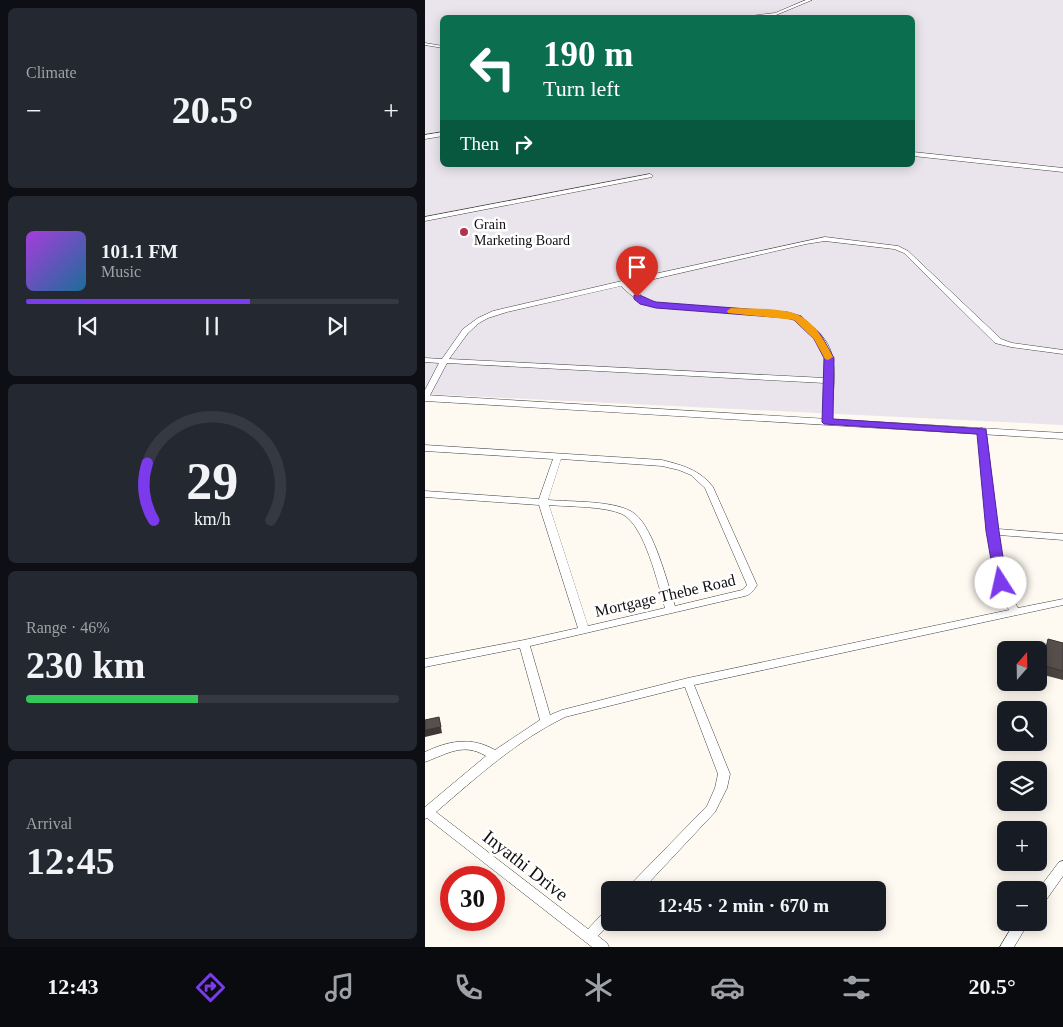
<!DOCTYPE html>
<html lang="en">
<head>
<meta charset="utf-8">
<style>
  body { margin:0; font-family:Georgia,serif; background:#242831; color:#f1f3f6; height:100vh; display:flex; flex-direction:column; font-size:19px; white-space:nowrap }
  * { box-sizing:border-box; margin:0 }
  p { font-size:16px; color:#9ea1a6 }
  .icon { flex:none; width:28px; height:28px; fill:none; stroke:currentColor; stroke-width:2; stroke-linecap:round; stroke-linejoin:round }
  .map { position:relative; flex:1; overflow:hidden }
  .panel { display:flex; flex-direction:column; gap:8px; padding:8px; background:#0d0f14; width:425px }
  .panel>* { flex:none }
  .banner { position:absolute; left:15px; top:15px; width:475px; height:152px; border-radius:8px; box-shadow:0 2px 12px #0003; background:#0b6e4f; color:#fff; overflow:hidden }
  .needle { width:32px; rotate:20deg }
  .controls { position:absolute; left:572px; top:641px; display:grid; gap:10px }
  .controls a { display:grid; place-items:center; width:50px; height:50px; border-radius:8px; background:#171b24; box-shadow:0 2px 12px #0003; font-size:25px }
  .speed { position:absolute; left:15px; top:866px; display:flex; gap:10px; font-size:25px; font-weight:700; text-align:center }
  .speed>* { display:grid; place-content:center; width:65px; height:65px; border-radius:50%; background:#171b24; box-shadow:0 2px 12px #0003; line-height:1 }
  .speed .limit { border:8px solid #d22; background:#fff; color:#111 }
  .pin { position:absolute; display:grid; place-items:center; width:42px; height:42px; color:#fff; margin:-51px -21px; border-radius:50% 50% 50% 0; rotate:-45deg; box-shadow:0 0 5px #0007 }
  .pin .icon { rotate:45deg }
  .me { position:absolute; width:55px; margin:-28px; rotate:350deg; stroke-linejoin:round; filter:drop-shadow(0 0 4px #0008) }
  .turn { display:flex; align-items:center; gap:18px; height:105px; padding:0 20px; font-size:22px }
  .turn .icon { width:65px; height:65px; stroke-width:2.5 }
  .turn b { display:block; font-size:35px; line-height:42px }
  .then { display:flex; align-items:center; height:48px; padding:0 20px; background:#0003; gap:10px; font-size:19px }
  .big { font-size:38px; font-weight:600; line-height:1.1 }
  .panel .tile { flex:1; display:flex; flex-direction:column; justify-content:center; gap:8px; min-width:0; padding:0 18px; border-radius:8px; background:#242831 }
  .panel .dial { align-items:center; gap:0 }
  .dial svg { height:130px; overflow:visible; fill:none; stroke:#363941; stroke-width:7; stroke-linecap:round; text-anchor:middle }
  .dial text { fill:#f1f3f6; stroke:none }
  .song { display:flex; align-items:center; gap:15px }
  .cover { width:60px; height:60px; border-radius:8px; background:linear-gradient(135deg,hsl(280 70% 55%),hsl(200 70% 35%)) }
  .played { height:5px; border-radius:2px; background:linear-gradient(90deg,#7c3aed 60%,#363941 60%) }
  .keys { display:flex; justify-content:space-around; direction:ltr }
  .heat { display:flex; justify-content:space-between; align-items:center; font-size:28px; direction:ltr }
  .charge { height:8px; border-radius:4px; background:linear-gradient(90deg,#34c759 46%,#363941 0) }
  .trip { position:absolute; left:176px; top:881px; width:285px; height:50px; border-radius:8px; background:#171b24; box-shadow:0 2px 12px #0003; font-weight:600; line-height:50px; text-align:center }
  .dock { display:flex; height:80px; justify-content:space-around; align-items:center; background:#090b0e; color:#9ea1a6 }
  .dock .icon { width:35px; height:35px }
  .dock .selected { color:#7c3aed }
  .dock b { font-size:22px; color:#f1f3f6 }
  main { display:flex; flex:1; min-height:0 }
  .map>svg:first-child { display:block }
</style>
</head>
<body>
<main>
<section class="panel">
<div class="tile"><p>Climate</p>
<div class="heat"><a>−</a><b class="big">20.5°</b><a>+</a></div>
</div>
<div class="tile">
<div class="song"><i class="cover"></i><div><b>101.1 FM</b><p>Music</p></div></div>
<div class="played"></div>
<div class="keys"><svg class="icon" aria-label="previous" viewBox="0 0 24 24"><path d="M18 5L8 12l10 7zM5 5v14"/></svg><svg class="icon" aria-label="pause" viewBox="0 0 24 24"><path d="M8 5v14M16 5v14"/></svg><svg class="icon" aria-label="next" viewBox="0 0 24 24"><path d="M6 5l10 7-10 7zM19 5v14"/></svg></div>
</div>
<div class="tile dial"><svg viewBox="0 0 100 80">
<path d="M14 69A42 42 0 1 1 86 69"/>
<path d="M14 69A42 42 0 0 1 10 34" stroke="#7c3aed"/>
<text x="50" y="56" font-size="32" font-weight="700">29</text>
<text x="50" y="72" font-size="11">km/h</text>
</svg></div>
<div class="tile"><p>Range · 46%</p><b class="big">230 km</b><div class="charge"></div></div>
<div class="tile"><p>Arrival</p><b class="big">12:45</b></div>
</section>
<div class="map">
<svg width="638" height="947" viewBox="0 0 638 947">
  <rect width="100%" height="100%" fill="#fefaf2"/>
  <path fill="#eae4ed" fill-rule="evenodd" d="M0 0H638V425L0 394ZM18 18H488V165H18Z"/>
  <g fill="none" stroke-linecap="round" stroke-linejoin="round">
    <g stroke="#424242" stroke-width="1">
      <g id="minor">
        <path d="M381 0H387L351 15 309 18 350 13Z"/>
        <path d="M0 43 18 46V48L0 45Z"/>
        <path d="M18 132V136L0 139V135Z"/>
        <path d="M488 152 638 168V172L488 156Z"/>
        <path d="M225 174 228 176 227 177 0 221V217Z"/>
        <path d="M400 237 473 246 483 251 576 339 587 343 638 350V354L586 347 570 343 479 253 469 249 400 241 381 244 203 285 222 300 231 303 361 313C382 318 405 337 408 360 411 379 407 403 406 422L405 424H402L398 422 400 383 22 363 4 397 0 399V390L14 363 0 362V358L17 359 38 329 53 318 68 311 197 281ZM196 286 216 304 231 307 366 318C381 326 396 340 400 358 402 364 400 372 400 378L24 359 43 333 54 323 63 318 82 312Z"/>
        <path d="M557 428 561 431 573 529 638 534V540L574 535C578 563 578 583 593 608L638 599V605L269 685 305 774 302 788 290 812 217 890H203L204 886 282 806 290 788 293 774 260 687 140 717C91 741 52 777 11 812L163 929 180 911 185 909V922H186L173 936 182 943 184 947H167L2 818 0 819V807L61 756C38 742 22 754 0 762V752C23 741 46 736 70 750L115 720 95 648 0 667V659L99 640 153 628 114 505 0 497V491L114 499 128 459 0 451V445L237 460C257 465 275 470 288 487L332 585C329 590 325 595 320 596L105 646 125 715 137 710 263 678 584 610C569 583 568 564 565 533L562 531 564 529 553 431ZM136 459 237 466 254 470 266 475 280 488 322 585 317 590 250 606C242 582 229 529 210 514 193 500 145 502 123 500ZM124 505C145 507 179 506 197 514 220 525 233 585 240 608L163 626Z"/>
        <path d="M638 861V876L619 903 614 905 613 890 634 862Z"/>
        <path d="M590 922H604L589 947H575Z"/>
      </g>
    </g>
    <g stroke="#424242" stroke-width="1">
      <path id="tertiary" d="M0 395 638 433V439L0 401Z"/>
    </g>
    <use href="#minor" fill="#fff" fill-rule="evenodd"/>
    <use href="#tertiary" fill="#fff" fill-rule="evenodd"/>
  </g>
  <path fill="#4b4441" d="M623 639 638 643V680L615 674Z"/>
  <path fill="#3d3735" d="M14 717 17 733 0 737V730Z"/>
  <g fill="#574f4c" stroke="#3d3735">
    <path d="M623 639 638 643V671L617 665Z"/>
    <path d="M14 717 16 727 0 730V720Z"/>
  </g>
  <path fill="#7c3aed" stroke="#51269a" d="M209 295C216 294 224 300 231 302L362 312 376 316 396 335 409 358 408 419 561 429 574 531 582 583 581 586 576 588 570 583 561 531 552 434 399 424 397 422 399 358 389 339 369 320 361 318 231 308 215 304 209 299Z"/>
  <path fill="#f59e0b" d="M306 308C324 309 363 307 377 317 392 326 400 342 408 357L403 360 400 359 389 339 369 320 303 313 302 311Z"/>
  <circle fill="#b3334f" stroke="#fff" stroke-width="2" cx="39" cy="232" r="5"/>
  <g text-anchor="middle" stroke-width="5" stroke-linejoin="round" paint-order="stroke">
    <g font-size="14" fill="#0f0f0f" stroke="#fff" text-anchor="start">
      <text x="49" y="229">Grain<tspan x="49" dy="16">Marketing Board</tspan></text>
    </g>
    <g font-size="16" fill="#0f0f0f" stroke="#fff">
      <text transform="translate(240 595) rotate(-13)" y="6">Mortgage Thebe Road</text>
    </g>
    <g font-size="19" fill="#0f0f0f" stroke="#fff">
      <text transform="translate(101 865) rotate(38)" y="7">Inyathi Drive</text>
    </g>
  </g>
</svg>
<div class="controls">
<a><svg class="needle" viewBox="-14 -14 28 28"><path d="M0-13l5 13h-10z" fill="#e53935"/><path d="M0 13l5-13h-10z" fill="#9ea1a6"/></svg></a>
<a><svg class="icon" aria-label="search" viewBox="0 0 24 24"><circle cx="10" cy="10" r="6"/><path d="M15 15l6 6"/></svg></a>
<a><svg class="icon" aria-label="layers" viewBox="0 0 24 24"><path d="M12 4l9 5-9 5-9-5zM3 14l9 5 9-5"/></svg></a>
<a>+</a>
<a>−</a>
</div>
<div class="speed"><div class="limit">30</div></div>
<div class="pin" style="left:212px;top:297px;background:#d93025"><svg class="icon" aria-label="arrive" viewBox="0 0 24 24"><path d="M6 21V4h12l-3 4 3 4H6"/></svg></div>
<svg class="me" style="left:576px;top:583px" viewBox="-20 -20 40 40"><circle r="19" fill="#fff"/><path d="M0-13L10 11 0 6-10 11z" fill="#7c3aed"/></svg>
<div class="trip">12:45 · 2 min · 670 m</div>
<div class="banner">
<div class="turn"><svg class="icon" aria-label="left" viewBox="0 0 24 24"><path d="M17 20v-9H6M10 6l-5 5 5 5"/></svg><div><b>190 m</b>Turn left</div></div>
<div class="then">Then<svg class="icon" aria-label="right" viewBox="0 0 24 24"><path d="M7 20v-9h11M14 6l5 5-5 5"/></svg></div>
</div>
</div>
</main>
<nav class="dock">
<b>12:43</b>
<svg class="icon selected" aria-label="directions" viewBox="0 0 24 24"><path d="M12 3l9 9-9 9-9-9zM9 14v-3h6M13 9l2 2-2 2"/></svg>
<svg class="icon" aria-label="music" viewBox="0 0 24 24"><path d="M9 18V5l10-2v13"/><circle cx="6" cy="18" r="3"/><circle cx="16" cy="16" r="3"/></svg>
<svg class="icon" aria-label="phone" viewBox="0 0 24 24"><path d="M5 4h4l2 5-3 2q2 4 5 5l2-3 5 2v4C11 20 4 13 5 4z"/></svg>
<svg class="icon" aria-label="climate" viewBox="0 0 24 24"><path d="M12 3v18M4 7l16 10M4 17L20 7"/></svg>
<svg class="icon" aria-label="car" viewBox="0 0 24 24"><path d="M5 17H2v-5l4-1 3-4h7l3 4 3 1v5h-3M9 17h6M6 11h13"/><circle cx="7" cy="17" r="2"/><circle cx="17" cy="17" r="2"/></svg>
<svg class="icon" aria-label="filters" viewBox="0 0 24 24"><path d="M4 7h16M4 17h16"/><circle cx="9" cy="7" r="2"/><circle cx="15" cy="17" r="2"/></svg>
<b>20.5°</b>
</nav>
</body>
</html>
